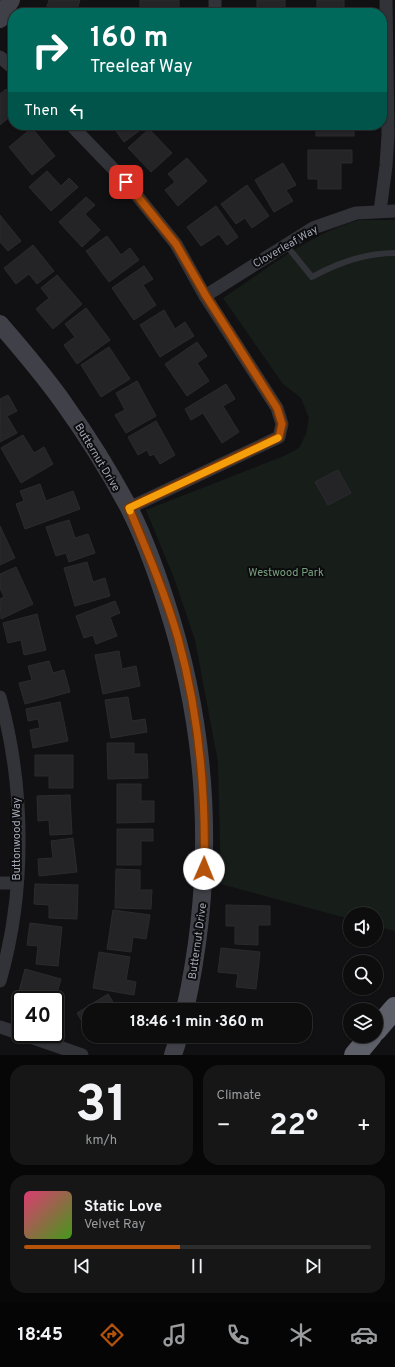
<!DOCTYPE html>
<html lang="en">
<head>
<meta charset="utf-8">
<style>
  body { margin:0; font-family:Overpass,sans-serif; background:#161617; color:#f1f3f6; height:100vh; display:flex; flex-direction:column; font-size:15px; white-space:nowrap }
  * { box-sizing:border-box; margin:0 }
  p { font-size:13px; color:#9a9c9e }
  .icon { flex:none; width:22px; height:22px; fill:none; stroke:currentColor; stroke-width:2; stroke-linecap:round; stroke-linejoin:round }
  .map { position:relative; height:1055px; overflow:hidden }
  .panel { display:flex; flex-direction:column; gap:10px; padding:10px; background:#070708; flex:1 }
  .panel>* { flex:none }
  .guide { position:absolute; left:8px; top:8px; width:379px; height:122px; border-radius:16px; box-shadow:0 1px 3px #0004,0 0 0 1px #2d2d2e; background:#00695c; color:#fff; overflow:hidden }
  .controls { position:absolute; left:343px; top:907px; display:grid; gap:8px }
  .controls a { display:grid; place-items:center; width:40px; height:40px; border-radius:50%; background:#0d0d0e; box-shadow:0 1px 3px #0004,0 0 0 1px #2d2d2e; font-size:20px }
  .speed { position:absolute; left:12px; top:991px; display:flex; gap:8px; font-size:20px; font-weight:700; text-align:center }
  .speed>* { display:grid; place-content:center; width:52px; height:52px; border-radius:50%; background:#0d0d0e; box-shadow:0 1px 3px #0004,0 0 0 1px #2d2d2e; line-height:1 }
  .speed .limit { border:2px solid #111; border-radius:6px; background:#fff; color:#111 }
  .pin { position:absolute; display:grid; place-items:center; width:34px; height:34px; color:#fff; margin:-17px; border-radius:8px; box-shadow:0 2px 6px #0006 }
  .me { position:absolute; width:44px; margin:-22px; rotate:1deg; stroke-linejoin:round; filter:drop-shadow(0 0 3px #0008) }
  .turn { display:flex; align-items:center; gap:14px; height:84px; padding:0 16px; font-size:18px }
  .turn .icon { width:52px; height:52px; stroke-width:2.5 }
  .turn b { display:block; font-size:28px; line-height:34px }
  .then { display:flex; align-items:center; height:38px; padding:0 16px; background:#0003; gap:8px; font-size:15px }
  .big { font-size:30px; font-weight:700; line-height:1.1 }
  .panel .tile { flex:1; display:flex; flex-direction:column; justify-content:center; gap:6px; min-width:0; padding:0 14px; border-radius:16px; background:#161617 }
  .panel .dial { align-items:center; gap:0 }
  .dial b { font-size:52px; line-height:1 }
  .song { display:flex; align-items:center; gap:12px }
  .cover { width:48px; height:48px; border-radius:6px; background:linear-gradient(135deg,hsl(340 70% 55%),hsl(100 70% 35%)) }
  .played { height:4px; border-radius:2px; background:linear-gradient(90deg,#b45309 45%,#2d2d2e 45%) }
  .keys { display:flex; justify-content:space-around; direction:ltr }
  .heat { display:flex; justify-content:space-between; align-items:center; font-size:22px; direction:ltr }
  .panel .tiles { flex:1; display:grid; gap:10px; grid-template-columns:1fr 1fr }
  .tile:last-child { grid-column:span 2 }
  .trip { position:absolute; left:82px; top:1003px; width:230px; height:40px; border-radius:16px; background:#0d0d0e; box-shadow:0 1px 3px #0004,0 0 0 1px #2d2d2e; font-weight:700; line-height:40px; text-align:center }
  .tab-bar { display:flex; height:64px; justify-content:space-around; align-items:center; background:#050506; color:#9a9c9e }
  .tab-bar .icon { width:28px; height:28px }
  .tab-bar .on { color:#b45309 }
  .tab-bar b { font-size:18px; color:#f1f3f6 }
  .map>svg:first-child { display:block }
</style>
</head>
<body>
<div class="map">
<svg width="395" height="1055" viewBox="0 0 395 1055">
  <rect width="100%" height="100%" fill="#111113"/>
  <path fill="#171e19" d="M359 220H395V931L376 926V914H350V919L221 884 218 762 195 640 174 578 146 510 284 456 299 448 306 434 309 418 301 398 283 384 223 298C266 270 309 234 359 220Z"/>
  <g fill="#242427" stroke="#2b2b2f">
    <path d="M49 0H80L76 13H55L46 10Z"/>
    <rect x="140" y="0" width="39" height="13"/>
    <rect x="257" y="0" width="28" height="13"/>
    <rect x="317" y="0" width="27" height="13"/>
    <path d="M6 89 13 98V114L0 125V94Z"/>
    <path d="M124 125H147L124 142 116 131Z"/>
    <rect x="316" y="125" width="38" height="11"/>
    <path d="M32 128 55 156 32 175 9 147Z"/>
    <path d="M149 129 172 153 151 172 128 148Z"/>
    <path d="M308 150H352V163H341V189H318V179H308Z"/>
    <path d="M187 158 207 181 178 206 165 190 175 182 168 174Z"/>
    <path d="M283 163 296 185 286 190 293 201 274 212 255 180Z"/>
    <path d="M47 171 61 186 69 178 78 187 51 211 29 187Z"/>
    <path d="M247 185 269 216 252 228 245 218 236 224 221 204Z"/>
    <path d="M86 197 95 205 85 214 100 230 82 247 59 222Z"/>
    <path d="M216 206 238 237 227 245 219 234 201 246 187 227Z"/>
    <path d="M0 215 21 241 8 251 0 242Z"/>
    <path d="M107 236 121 255 130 248 139 260 109 282 86 251Z"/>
    <path d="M33 245 54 271 37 284 29 274 16 284 4 268Z"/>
    <path d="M144 266 153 279 143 285 156 305 134 320 112 288Z"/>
    <path d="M57 275 82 304 53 329 36 309 49 298 41 288Z"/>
    <path d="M86 308 110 340 77 364 64 345 75 337 65 324Z"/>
    <path d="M164 310 175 329 185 322 194 336 160 357 140 325Z"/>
    <path d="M197 342 207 356 197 363 209 381 187 396 165 364Z"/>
    <path d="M109 347 130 379 101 397 81 365Z"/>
    <path d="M137 381 156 416 126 433 115 415 125 410 116 393Z"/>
    <path d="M226 384 235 399 223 406 239 432 222 443 203 413 191 420 185 409Z"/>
    <path d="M8 395 17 411 7 416 17 433 0 442V399Z"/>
    <path d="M156 421 175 455 160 464 154 454 150 456 147 450 138 455 128 437Z"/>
    <path d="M23 435 34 453 44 447 53 464 21 483 1 448Z"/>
    <path d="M338 470 351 493 328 505 315 482Z"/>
    <path d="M40 484 46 501 73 491 80 509 25 529 16 504 24 501 20 491Z"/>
    <path d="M69 520 75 538 88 534 95 553 69 562 66 553 56 556 46 527Z"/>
    <path d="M0 526 15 558 0 565Z"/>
    <path d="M87 562 93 582 105 578 110 596 75 606 64 568Z"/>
    <path d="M16 567 33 604 1 619 0 599 4 597 0 588V574Z"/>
    <path d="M115 601 120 613 110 617 117 636 96 644 93 635 84 638 76 616Z"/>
    <path d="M37 614 46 650 24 655 21 640 8 643 3 623Z"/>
    <path d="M119 651 122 669 136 666 140 686 103 694 95 655Z"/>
    <path d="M49 661 53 673 64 670 70 692 25 704 19 683 32 680 28 666Z"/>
    <path d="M128 697 132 721 145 719 147 732 111 738 105 700Z"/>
    <path d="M60 702 68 741 33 748 30 730 40 728 38 719 28 721 26 709Z"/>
    <path d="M107 743H134V754H147L148 778 108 779Z"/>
    <path d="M35 755H73V788H49V776H35Z"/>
    <path d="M117 784H141V801H154V822L117 823Z"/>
    <path d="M70 795 72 834 50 835 49 820 38 821 37 796Z"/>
    <path d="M117 829H153V841H141V865H117Z"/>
    <path d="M73 838 77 872 39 876 38 859 53 858 51 841Z"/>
    <path d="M116 869 140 870V890H152L151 909 115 908Z"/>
    <path d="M35 884 78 885 77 919 49 918V905L34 904Z"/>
    <path d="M226 905 270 906V925H258V945L235 944V926H226Z"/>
    <path d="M113 910 150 915 146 939 133 937 131 952 107 949Z"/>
    <path d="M30 923 62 927 58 966 36 964 38 946 27 945Z"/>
    <path d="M221 948 260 952 256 989 236 987 238 974 218 972Z"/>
    <path d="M99 952 130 957 126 980 136 982 134 995 93 988Z"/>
    <path d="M25 969 61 979 55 1000H30L32 995 19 991Z"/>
    <path d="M108 994 118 1010H89V1029L87 1030 77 1013Z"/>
  </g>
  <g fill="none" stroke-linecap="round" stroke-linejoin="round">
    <path stroke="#323338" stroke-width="6" d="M286 245 312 277C339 262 365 253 395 253"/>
    <g stroke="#323338" stroke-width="13">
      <path d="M215 0V13"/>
      <path d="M0 57 13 68"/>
      <path d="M71 125 126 182 176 244 205 296 277 408 282 424 279 437 129 508"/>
      <path d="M380 211 386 166 388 135 386 0"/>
      <path d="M205 296 313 228 356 213 395 211"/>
      <path d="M0 697C25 787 26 891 0 981"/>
      <path d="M0 883H17"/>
      <path d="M0 1027 21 1034"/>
      <path d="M22 1034 82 1055"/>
    </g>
    <g stroke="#404148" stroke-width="18">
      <path d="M0 19 11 0"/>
      <path d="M0 324C22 350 45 376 65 405 88 437 109 471 128 506 143 535 155 568 165 599 210 735 216 870 185 1010"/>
      <path d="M173 1055 179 1036"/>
    </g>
    <g stroke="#5e6069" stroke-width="22">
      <path d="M376 1030 395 1008"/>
      <path d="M355 1055 371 1036"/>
    </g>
  </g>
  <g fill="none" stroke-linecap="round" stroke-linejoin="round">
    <g stroke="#753606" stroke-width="10">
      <path id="route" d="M126 182 176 244 206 296 277 408 282 424 279 437 129 508C147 551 165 593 178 638 199 714 206 791 204 869"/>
    </g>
    <use href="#route" stroke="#b45309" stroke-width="7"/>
    <path stroke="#f59e0b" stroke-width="7" d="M130 511 129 508 278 438"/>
  </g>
  <g text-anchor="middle" stroke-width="4" stroke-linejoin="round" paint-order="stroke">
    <g font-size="11" fill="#a2a6b4" stroke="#0c0c0e">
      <text transform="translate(285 246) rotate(-30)" y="4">Cloverleaf Way</text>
      <text transform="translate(98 457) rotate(59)" y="4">Butternut Drive</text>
      <text transform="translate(16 839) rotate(-90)" y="4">Buttonwood Way</text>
      <text transform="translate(197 941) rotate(-82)" y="4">Butternut Drive</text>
    </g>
    <g font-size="11" fill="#78a07e" stroke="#0c0c0e">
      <text x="286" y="576">Westwood Park</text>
    </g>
  </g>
</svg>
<div class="controls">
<a><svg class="icon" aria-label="sound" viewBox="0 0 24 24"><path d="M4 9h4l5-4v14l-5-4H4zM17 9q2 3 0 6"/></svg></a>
<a><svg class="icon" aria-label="search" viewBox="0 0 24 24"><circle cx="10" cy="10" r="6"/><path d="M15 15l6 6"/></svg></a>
<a><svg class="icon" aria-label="layers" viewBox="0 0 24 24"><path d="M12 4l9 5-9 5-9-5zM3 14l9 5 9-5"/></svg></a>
</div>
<div class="speed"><div class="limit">40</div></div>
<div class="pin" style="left:126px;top:182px;background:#d93025"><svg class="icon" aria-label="arrive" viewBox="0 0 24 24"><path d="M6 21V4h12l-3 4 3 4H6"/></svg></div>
<svg class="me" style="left:204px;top:869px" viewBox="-20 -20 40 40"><circle r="19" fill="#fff"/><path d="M0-13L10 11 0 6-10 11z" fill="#b45309"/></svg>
<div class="trip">18:46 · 1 min · 360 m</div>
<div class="guide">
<div class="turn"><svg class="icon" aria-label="right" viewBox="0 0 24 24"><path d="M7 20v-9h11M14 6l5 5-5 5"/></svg><div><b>160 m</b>Treeleaf Way</div></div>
<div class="then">Then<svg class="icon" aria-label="left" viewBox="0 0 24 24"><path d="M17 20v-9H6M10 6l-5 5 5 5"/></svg></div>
</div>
</div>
<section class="panel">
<div class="tiles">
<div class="tile dial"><b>31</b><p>km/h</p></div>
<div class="tile"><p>Climate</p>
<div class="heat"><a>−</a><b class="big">22°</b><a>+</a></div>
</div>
<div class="tile">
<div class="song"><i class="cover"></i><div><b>Static Love</b><p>Velvet Ray</p></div></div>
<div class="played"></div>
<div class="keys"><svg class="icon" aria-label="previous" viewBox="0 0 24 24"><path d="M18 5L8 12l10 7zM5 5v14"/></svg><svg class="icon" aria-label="pause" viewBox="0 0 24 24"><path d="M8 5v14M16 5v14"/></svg><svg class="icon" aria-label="next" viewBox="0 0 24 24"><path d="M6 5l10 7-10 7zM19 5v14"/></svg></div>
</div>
</div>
</section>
<nav class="tab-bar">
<b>18:45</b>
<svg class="icon on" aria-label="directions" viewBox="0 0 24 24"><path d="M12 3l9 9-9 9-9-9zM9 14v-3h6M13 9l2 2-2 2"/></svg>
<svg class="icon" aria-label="music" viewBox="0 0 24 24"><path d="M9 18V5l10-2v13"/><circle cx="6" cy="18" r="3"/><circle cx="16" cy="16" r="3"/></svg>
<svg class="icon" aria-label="phone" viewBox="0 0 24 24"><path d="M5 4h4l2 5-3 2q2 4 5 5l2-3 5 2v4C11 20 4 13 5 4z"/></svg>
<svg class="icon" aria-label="climate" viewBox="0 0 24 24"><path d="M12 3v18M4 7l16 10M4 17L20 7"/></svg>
<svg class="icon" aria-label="car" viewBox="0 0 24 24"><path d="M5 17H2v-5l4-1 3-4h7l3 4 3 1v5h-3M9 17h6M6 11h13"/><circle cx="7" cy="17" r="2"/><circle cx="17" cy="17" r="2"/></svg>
</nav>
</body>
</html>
